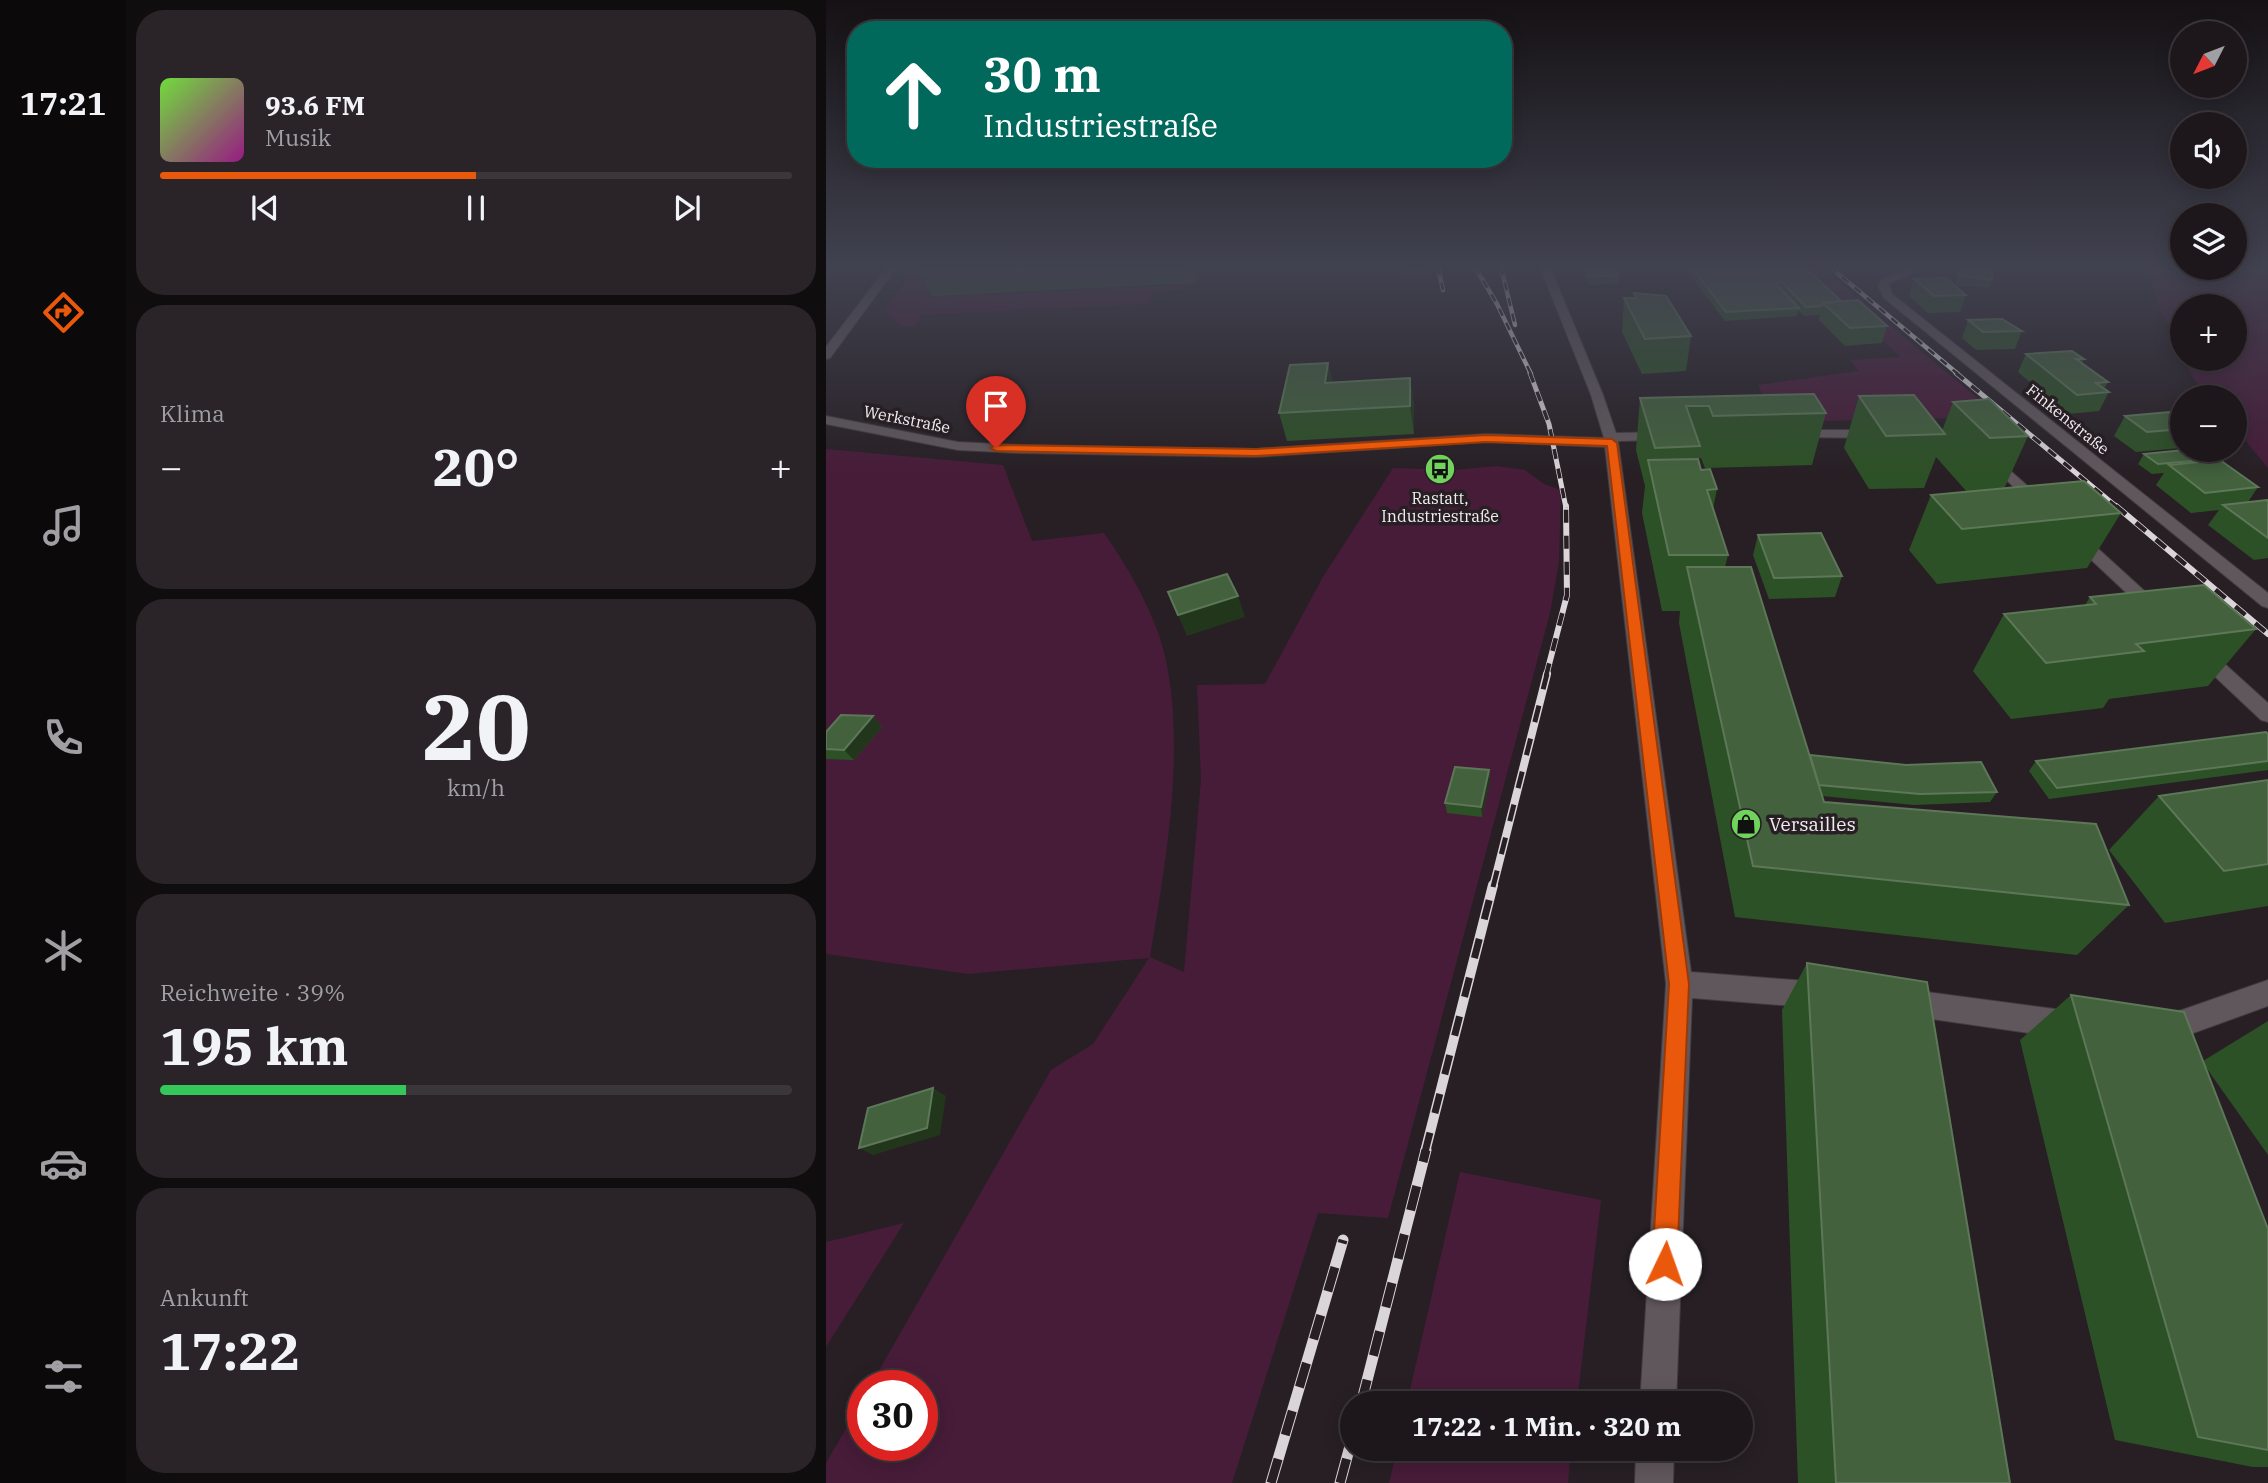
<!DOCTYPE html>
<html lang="de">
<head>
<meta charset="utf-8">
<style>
  body { margin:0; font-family:"IBM Plex Serif",serif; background:#2a2428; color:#f1f3f6; height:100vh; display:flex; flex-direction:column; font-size:26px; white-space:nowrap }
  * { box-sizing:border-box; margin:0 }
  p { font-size:23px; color:#a09fa3 }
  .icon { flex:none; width:38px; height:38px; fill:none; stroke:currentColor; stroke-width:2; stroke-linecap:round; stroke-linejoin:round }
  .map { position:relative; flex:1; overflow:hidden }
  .drawer { display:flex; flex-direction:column; gap:10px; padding:10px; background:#100d0f; width:700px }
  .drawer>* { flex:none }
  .banner { position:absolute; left:21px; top:21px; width:665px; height:147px; border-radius:28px; box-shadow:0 4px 18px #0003,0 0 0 2px #3b363a; background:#00695c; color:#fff; overflow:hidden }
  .needle { width:46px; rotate:228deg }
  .buttons { position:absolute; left:1344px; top:21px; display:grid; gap:14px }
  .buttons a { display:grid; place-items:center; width:77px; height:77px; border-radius:50%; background:#1d171b; box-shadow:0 4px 18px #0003,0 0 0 2px #3b363a; font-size:35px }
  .speed { position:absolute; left:21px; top:1370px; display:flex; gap:14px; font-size:35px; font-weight:700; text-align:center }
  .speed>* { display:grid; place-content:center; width:91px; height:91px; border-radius:50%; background:#1d171b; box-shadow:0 4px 18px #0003,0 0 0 2px #3b363a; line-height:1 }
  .speed .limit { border:10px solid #d22; background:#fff; color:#111 }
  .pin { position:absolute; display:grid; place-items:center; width:60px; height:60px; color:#fff; margin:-72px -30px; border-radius:50% 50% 50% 0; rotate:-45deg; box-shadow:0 0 7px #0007 }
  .pin .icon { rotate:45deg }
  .me { position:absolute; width:77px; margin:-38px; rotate:3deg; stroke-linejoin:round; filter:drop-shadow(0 0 5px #0008) }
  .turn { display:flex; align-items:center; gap:24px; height:147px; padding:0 21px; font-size:32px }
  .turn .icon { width:91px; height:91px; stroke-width:2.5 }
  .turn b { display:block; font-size:49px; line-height:60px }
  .big { font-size:52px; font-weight:700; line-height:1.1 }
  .drawer .card { flex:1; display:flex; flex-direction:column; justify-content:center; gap:10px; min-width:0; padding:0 24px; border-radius:28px; background:#2a2428 }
  .drawer .dial { align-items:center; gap:0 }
  .dial b { font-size:91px; line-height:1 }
  .song { display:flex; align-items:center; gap:21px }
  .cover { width:84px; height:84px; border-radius:10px; background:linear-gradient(135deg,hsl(100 70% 55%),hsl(310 70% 35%)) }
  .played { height:7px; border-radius:4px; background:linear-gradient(90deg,#ea580c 50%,#3b363a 50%) }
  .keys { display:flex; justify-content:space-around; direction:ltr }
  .heat { display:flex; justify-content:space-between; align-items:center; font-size:38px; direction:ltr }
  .charge { height:10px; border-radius:5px; background:linear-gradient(90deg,#34c759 39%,#3b363a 0) }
  .trip { position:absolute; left:514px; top:1391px; width:413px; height:70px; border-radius:35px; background:#1d171b; box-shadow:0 4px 18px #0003,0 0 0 2px #3b363a; font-weight:700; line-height:70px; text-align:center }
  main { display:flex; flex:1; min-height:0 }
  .tab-bar { display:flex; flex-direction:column; width:126px; justify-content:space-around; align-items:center; background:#0c090b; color:#a09fa3 }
  .tab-bar .icon { width:49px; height:49px }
  .tab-bar .current { color:#ea580c }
  .tab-bar b { font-size:32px; color:#f1f3f6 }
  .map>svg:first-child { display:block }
</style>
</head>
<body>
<main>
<nav class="tab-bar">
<b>17:21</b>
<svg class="icon current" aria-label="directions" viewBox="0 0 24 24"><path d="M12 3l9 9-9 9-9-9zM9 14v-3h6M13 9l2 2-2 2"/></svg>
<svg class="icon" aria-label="music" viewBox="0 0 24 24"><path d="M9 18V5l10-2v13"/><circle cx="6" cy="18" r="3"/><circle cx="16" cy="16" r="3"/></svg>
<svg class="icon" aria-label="phone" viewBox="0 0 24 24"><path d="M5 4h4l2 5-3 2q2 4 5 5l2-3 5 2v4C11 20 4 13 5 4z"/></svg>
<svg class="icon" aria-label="climate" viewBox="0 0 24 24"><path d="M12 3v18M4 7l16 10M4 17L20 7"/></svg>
<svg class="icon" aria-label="car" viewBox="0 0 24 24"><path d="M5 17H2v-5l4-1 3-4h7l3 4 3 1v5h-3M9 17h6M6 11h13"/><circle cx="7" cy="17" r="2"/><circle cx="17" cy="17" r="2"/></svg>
<svg class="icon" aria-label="filters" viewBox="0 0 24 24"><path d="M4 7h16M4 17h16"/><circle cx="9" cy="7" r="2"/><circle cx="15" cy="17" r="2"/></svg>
</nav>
<section class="drawer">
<div class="card">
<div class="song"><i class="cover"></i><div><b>93.6 FM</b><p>Musik</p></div></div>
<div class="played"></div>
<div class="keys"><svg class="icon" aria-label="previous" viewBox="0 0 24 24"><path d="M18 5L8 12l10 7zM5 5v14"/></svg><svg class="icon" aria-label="pause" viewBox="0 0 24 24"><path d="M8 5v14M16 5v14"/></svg><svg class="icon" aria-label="next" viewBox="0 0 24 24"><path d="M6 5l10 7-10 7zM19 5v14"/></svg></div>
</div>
<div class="card"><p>Klima</p>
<div class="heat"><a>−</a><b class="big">20°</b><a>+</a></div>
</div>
<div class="card dial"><b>20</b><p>km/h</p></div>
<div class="card"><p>Reichweite · 39%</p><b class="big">195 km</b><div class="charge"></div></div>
<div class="card"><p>Ankunft</p><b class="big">17:22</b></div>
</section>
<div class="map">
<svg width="1442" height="1483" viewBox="0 0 1442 1483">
  <rect width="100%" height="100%" fill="#271f24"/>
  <g fill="#471c39">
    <path d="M90 267H129L101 297 362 285 357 289 330 292 320 304 95 315 89 327 75 326 59 310Z"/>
    <path d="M977 267H994L1174 417 949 422 932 385 1033 371 1024 360 1075 357Z"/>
    <path d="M1321 267H1439L1442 284V468L1409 428V397H1383L1368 379 1358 359H1409V306H1356V354L1333 307Z"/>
    <path d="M0 449 177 465 206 541 278 533C300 564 320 599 333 635 364 729 340 861 324 957L358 972 375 780 371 685 439 684 497 577 567 468 629 470 671 466 699 470 718 484 735 490 733 562 724 613 562 1218 492 1213 406 1483H0V1463L37 1399V1446H96V1386H44L225 1070 267 1044 323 958 142 974 0 954Z"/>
    <path d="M634 1172 775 1200 751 1403H581Z"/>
    <path d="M78 1223 0 1347V1242Z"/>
    <path d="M571 1449H745L742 1483H563Z"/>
  </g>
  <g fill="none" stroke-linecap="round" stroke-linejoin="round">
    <g stroke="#413b3e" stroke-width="2">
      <g id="street">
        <path d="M61 267H71L4 358 0 359V347Z"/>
        <path d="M714 267H724L777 395 790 433 838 432 845 436 838 440 792 441 865 972 994 982 1004 986 1007 995 1004 1004 994 1008 866 998 850 1404H814L840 984 779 447 660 442 430 457 193 453 132 450 0 424V416L132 442 193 445 430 449 660 434 778 438 765 395Z"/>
        <path d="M1085 267H1098L1063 284 1066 294 1442 593V608L1436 606 1058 298 1052 286 1055 280Z"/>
        <path d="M968 430H1052L1059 434 1052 438 963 437 961 434Z"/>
        <path d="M1163 452 1221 503V509H1211L1158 459V453Z"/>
        <path d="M1250 532 1256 534 1335 606 1338 610 1335 614H1323L1244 540 1242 537Z"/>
        <path d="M1373 645 1380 647 1442 703V722L1435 720 1366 655 1364 651Z"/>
        <path d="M1442 980V1006L1337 1044 1327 1040 1323 1030 1327 1020Z"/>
        <path d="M1078 989 1244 1011 1254 1015 1258 1025 1254 1035 1244 1039 1078 1015 1068 1011 1064 1002 1068 993Z"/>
        <path d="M810 1449H848L847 1483H809Z"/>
      </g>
    </g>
    <use href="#street" fill="#60575c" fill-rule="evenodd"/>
    <g stroke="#dad5d8" stroke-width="4.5">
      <g id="rail-far5">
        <path d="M612 267 617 290"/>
        <path d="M649 267 671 304 705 374"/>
        <path d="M675 267 689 325"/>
        <path d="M1004 267 1132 374"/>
      </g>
    </g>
    <g stroke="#dad5d8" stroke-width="5">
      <g id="rail-far4">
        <path d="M704 373 723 424 740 508"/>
        <path d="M1130 373 1292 508"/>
      </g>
    </g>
    <g stroke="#dad5d8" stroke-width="6">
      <g id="rail-far3">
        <path d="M1290 506 1442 634"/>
        <path d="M720 676 741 595 740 506"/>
      </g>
    </g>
    <g stroke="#dad5d8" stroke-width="8">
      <path id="rail-far2" d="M667 887 721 674"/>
    </g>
    <g stroke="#dad5d8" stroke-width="10">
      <path id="rail-far1" d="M599 1152 667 885"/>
    </g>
    <g stroke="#dad5d8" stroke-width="11">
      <g id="rail">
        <path d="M535 1404 600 1150"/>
        <path d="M445 1483 517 1240"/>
        <path d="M514 1483 527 1435"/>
      </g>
    </g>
    <use href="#rail-far5" stroke="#271f24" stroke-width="2.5" stroke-dasharray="8" stroke-linecap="butt"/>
    <use href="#rail-far4" stroke="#271f24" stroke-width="3.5" stroke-dasharray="10" stroke-linecap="butt"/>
    <use href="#rail-far3" stroke="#271f24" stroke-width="4.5" stroke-dasharray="13" stroke-linecap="butt"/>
    <use href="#rail-far2" stroke="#271f24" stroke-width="5" stroke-dasharray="17" stroke-linecap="butt"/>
    <use href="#rail-far1" stroke="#271f24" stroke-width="7" stroke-dasharray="20" stroke-linecap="butt"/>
    <use href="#rail" stroke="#271f24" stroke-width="9" stroke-dasharray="25" stroke-linecap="butt"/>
  </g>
  <g fill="#2d5126">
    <path d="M90 267H376L369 283 106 296Z"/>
    <path d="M440 267H465L464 269 440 270Z"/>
    <path d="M492 267H528L492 269Z"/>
    <path d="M576 267H604L605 273 577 274Z"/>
    <path d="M756 267H788L793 275V283L763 285 756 272Z"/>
    <path d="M863 267H979L1015 301 1061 326 1056 343 1019 346 993 320 994 315 978 316 972 310 971 316 899 321 862 273Z"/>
    <path d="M1139 267H1165L1166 280 1163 288 1130 285V278L1133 270H1138Z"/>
    <path d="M1088 279 1140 295 1134 312 1102 313 1083 296Z"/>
    <path d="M808 293 865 336 860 371 816 374 796 332 798 298H808Z"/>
    <path d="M1142 320 1196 331 1189 349 1150 350 1136 338Z"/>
    <path d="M1200 354 1258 359 1256 363 1282 382 1278 389 1283 392 1273 411 1242 414 1192 372Z"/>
    <path d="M502 363 506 382 584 378 588 406V434L461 441 453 413Z"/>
    <path d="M1033 396 1116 431 1127 402 1202 436 1178 489 1295 513 1261 568 1111 584 1083 550 1105 495 1141 492 1110 457 1098 488 1043 489 1018 448Z"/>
    <path d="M814 398 1000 413 986 465 879 468 875 458H873L872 460 875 470 891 489 887 509 902 555 899 567 984 755 1171 792 1164 802 1088 805 996 796 998 802 1303 905 1251 955 909 917 853 623 854 611H836L816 513 819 486 810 450Z"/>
    <path d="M1299 416 1356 421V446L1355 448 1310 452 1288 436Z"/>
    <path d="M1318 454 1390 459 1389 461 1432 487 1422 502 1442 500V558L1428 560 1382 525 1393 510 1365 513 1330 485 1338 473 1326 474 1312 464Z"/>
    <path d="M932 535 1016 576 1009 597 943 599 927 555Z"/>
    <path d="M1264 597 1430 629 1382 686 1283 699 1277 708 1185 719 1147 671 1178 614 1259 605Z"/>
    <path d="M47 716 56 727 28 760 0 759V732Z"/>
    <path d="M1442 734V770L1223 799 1203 771 1210 761Z"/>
    <path d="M663 770 664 780 656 817 621 813 619 803Z"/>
    <path d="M1442 780V906L1339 923 1283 850 1333 796Z"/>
    <path d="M981 963 1184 1483H972L956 1010Z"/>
    <path d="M1245 995 1377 1061 1442 1021V1155L1379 1066 1442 1229V1467H1427L1289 1440 1194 1040Z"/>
  </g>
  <g fill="#22361c">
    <path d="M364 267H376L369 283Z"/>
    <path d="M502 363 507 391 505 411 499 383Z"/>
    <path d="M584 378 588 406V434L584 406Z"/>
    <path d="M412 596 419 617 361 636 352 615Z"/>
    <path d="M47 716 56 727 28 760 18 750Z"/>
    <path d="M663 770 664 780 656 817 655 807Z"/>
    <path d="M107 1088 120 1096 114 1135 47 1155 33 1148Z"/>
  </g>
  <g fill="#42613c" stroke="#5d7758" stroke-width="2">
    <path d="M758 267H788L793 275 763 277Z"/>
    <path d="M865 267H979L1015 301 997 303 996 306 980 307 956 282 949 283 973 308 900 312Z"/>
    <path d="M1140 267H1165L1166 280 1133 276V270L1140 271Z"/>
    <path d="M1120 278 1140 295 1108 296 1088 279Z"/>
    <path d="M808 293 840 296 865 336 819 339 798 298H810Z"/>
    <path d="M1032 300 1061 326 1024 328 997 303Z"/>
    <path d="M1176 319 1196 331 1157 332 1142 320Z"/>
    <path d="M1246 351 1258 359H1250L1282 382 1270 383 1283 392 1251 395 1200 354Z"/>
    <path d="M502 363 499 383 584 378V406L453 413 464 365Z"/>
    <path d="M988 394 1000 413 887 416 883 406H860L874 446 829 448 814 398Z"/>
    <path d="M1088 395 1119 434 1060 436 1033 396Z"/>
    <path d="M1163 399 1202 436 1164 438 1127 402Z"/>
    <path d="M1344 412 1356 421V429L1321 432 1299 416Z"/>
    <path d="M1358 450H1377L1390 459 1332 464 1318 454Z"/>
    <path d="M872 459 875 470 884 469 891 489 881 490 902 555H843L822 460Z"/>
    <path d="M1394 460 1432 487 1379 493 1343 465Z"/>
    <path d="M1258 481 1295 513 1136 529 1105 495Z"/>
    <path d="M1441 500H1442V538L1397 505Z"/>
    <path d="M995 533 1016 576 948 578 932 535Z"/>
    <path d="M861 567H925L998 802 1270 824 1303 905 927 866Z"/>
    <path d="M401 574 412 596 352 615 342 592Z"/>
    <path d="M1378 585 1430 629 1310 644 1318 651 1220 663 1178 614 1270 604 1264 597Z"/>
    <path d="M15 715 47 716 18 750 0 749V732Z"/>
    <path d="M1440 732 1442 734V761L1231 788 1210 761Z"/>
    <path d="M984 755 1080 765 1155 762 1171 792 1094 794 993 785Z"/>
    <path d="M629 767 663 770 655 807 619 803Z"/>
    <path d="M1442 780V864L1398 871 1333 796Z"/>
    <path d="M981 963 1101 982 1184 1483H1010Z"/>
    <path d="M1245 995 1358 1012 1442 1229V1450L1372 1437Z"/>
    <path d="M107 1088 101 1128 33 1148 42 1108Z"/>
  </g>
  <linearGradient id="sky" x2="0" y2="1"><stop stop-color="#151114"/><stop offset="0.56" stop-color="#414250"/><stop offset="1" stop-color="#414250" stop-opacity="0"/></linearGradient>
  <rect width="1442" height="475" fill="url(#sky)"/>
  <path fill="#ea580c" stroke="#983908" stroke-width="2" d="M660 435 786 439 791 443 863 984 851 1264 848 1273 839 1276 830 1273 826 1264 843 984 781 446 660 442 430 456 170 451 164 448 170 445 430 449Z"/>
  <defs>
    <g id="bus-disc" transform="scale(1.575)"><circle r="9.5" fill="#71d35e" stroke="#271f24"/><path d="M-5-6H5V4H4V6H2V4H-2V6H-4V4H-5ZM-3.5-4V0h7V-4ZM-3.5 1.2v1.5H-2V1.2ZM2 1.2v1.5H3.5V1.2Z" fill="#111"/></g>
    <g id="shop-disc" transform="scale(1.575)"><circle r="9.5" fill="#71d35e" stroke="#271f24"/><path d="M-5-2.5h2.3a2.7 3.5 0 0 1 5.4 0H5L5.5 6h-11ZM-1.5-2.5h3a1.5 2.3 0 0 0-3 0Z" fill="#111"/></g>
  </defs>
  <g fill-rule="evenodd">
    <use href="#bus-disc" x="614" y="469"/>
    <use href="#shop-disc" x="920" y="824"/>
  </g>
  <g text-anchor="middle" stroke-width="7" stroke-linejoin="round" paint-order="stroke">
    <g font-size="16" fill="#f0ebee" stroke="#271f24">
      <text transform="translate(81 419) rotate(11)" y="6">Werkstraße</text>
      <text transform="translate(1242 419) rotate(39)" y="6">Finkenstraße</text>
    </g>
    <g font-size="16" fill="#f0ebee" stroke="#271f24">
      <text x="614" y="504">Rastatt,<tspan x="614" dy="18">Industriestraße</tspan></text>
    </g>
    <g font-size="19" fill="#f0ebee" stroke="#271f24" text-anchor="start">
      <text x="943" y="831">Versailles</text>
    </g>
  </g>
</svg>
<div class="buttons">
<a><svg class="needle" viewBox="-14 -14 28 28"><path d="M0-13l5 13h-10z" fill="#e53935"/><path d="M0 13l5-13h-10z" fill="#a09fa3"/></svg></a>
<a><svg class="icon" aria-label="sound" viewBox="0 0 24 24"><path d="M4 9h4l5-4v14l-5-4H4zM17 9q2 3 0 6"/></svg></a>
<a><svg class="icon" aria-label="layers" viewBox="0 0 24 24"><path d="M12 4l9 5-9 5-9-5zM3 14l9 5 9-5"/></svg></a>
<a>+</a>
<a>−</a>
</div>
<div class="speed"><div class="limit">30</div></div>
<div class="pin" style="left:170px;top:448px;background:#d93025"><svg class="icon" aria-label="arrive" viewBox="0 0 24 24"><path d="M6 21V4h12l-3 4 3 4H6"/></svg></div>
<svg class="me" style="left:839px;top:1264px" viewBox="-20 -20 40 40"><circle r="19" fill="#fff"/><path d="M0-13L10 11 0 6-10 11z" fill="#ea580c"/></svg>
<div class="trip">17:22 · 1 Min. · 320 m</div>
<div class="banner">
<div class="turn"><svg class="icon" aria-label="ahead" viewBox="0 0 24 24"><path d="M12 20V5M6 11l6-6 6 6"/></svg><div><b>30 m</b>Industriestraße</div></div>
</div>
</div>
</main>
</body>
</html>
